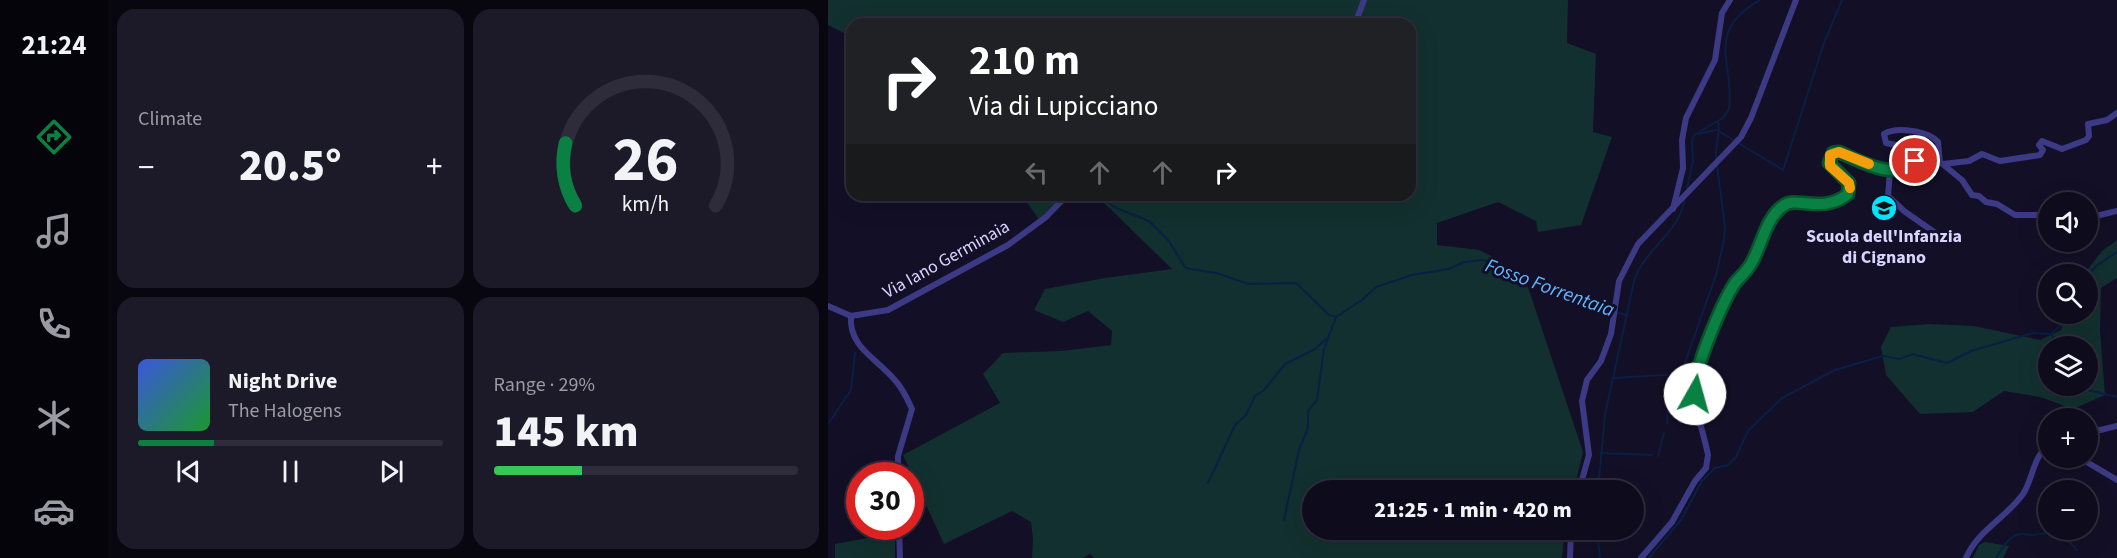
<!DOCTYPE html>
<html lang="en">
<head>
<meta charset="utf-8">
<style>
  body { margin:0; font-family:"Source Sans 3",sans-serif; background:#1c1929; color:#f1f3f6; height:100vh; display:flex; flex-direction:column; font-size:22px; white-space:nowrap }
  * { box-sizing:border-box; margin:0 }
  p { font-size:20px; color:#9b9ba3 }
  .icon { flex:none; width:33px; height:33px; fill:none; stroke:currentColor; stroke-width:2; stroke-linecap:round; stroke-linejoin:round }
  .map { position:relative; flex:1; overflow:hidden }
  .panel { display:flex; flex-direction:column; gap:9px; padding:9px; background:#08060f; width:720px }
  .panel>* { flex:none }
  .hud { position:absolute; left:18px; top:18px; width:570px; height:183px; border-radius:18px; box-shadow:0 6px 24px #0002,0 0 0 2px #2e2b3b; background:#202124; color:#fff; overflow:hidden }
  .buttons { position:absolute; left:1210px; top:192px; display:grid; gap:12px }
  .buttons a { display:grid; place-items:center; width:60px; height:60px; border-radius:50%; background:#0e0b1c; box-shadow:0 6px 24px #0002,0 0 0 2px #2e2b3b; font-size:30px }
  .speed { position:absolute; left:18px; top:462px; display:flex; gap:12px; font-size:30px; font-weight:700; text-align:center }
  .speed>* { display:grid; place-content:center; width:78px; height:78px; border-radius:50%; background:#0e0b1c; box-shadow:0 6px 24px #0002,0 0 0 2px #2e2b3b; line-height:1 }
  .speed .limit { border:9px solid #d22; background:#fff; color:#111 }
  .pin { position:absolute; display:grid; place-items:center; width:51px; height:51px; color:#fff; margin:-26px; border:3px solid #fff; border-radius:50%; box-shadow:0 2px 6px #0007 }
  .me { position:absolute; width:66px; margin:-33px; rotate:7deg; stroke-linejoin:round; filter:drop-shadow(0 0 4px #0008) }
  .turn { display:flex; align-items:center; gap:21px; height:126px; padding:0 24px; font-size:27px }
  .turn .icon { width:78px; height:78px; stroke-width:2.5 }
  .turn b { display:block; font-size:42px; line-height:51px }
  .lanes { display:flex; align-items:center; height:57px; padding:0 24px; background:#0003; justify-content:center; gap:30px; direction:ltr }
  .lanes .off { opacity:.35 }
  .big { font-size:45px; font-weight:800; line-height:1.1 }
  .panel .tile { flex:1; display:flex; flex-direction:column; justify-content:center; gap:9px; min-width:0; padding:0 21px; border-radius:18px; background:#1c1929 }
  .panel .dial { align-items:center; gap:0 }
  .dial svg { height:156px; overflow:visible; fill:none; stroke:#2e2b3b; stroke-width:7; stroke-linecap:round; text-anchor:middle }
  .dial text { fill:#f1f3f6; stroke:none }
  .song { display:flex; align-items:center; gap:18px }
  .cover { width:72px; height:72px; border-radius:9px; background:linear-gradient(135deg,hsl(230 70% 55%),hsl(130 70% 35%)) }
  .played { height:6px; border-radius:3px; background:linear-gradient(90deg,#0b8043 25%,#2e2b3b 25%) }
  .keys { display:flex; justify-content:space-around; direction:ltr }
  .heat { display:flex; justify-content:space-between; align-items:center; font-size:33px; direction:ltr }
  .charge { height:9px; border-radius:4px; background:linear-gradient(90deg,#34c759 29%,#2e2b3b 0) }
  .panel .tiles { flex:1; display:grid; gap:9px; grid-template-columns:repeat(2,1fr) }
  .trip { position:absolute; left:474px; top:480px; width:342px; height:60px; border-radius:30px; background:#0e0b1c; box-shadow:0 6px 24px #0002,0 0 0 2px #2e2b3b; font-weight:800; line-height:60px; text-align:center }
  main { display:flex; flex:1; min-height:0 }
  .dock { display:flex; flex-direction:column; width:108px; justify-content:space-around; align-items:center; background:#06040b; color:#9b9ba3 }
  .dock .icon { width:42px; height:42px }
  .dock .selected { color:#0b8043 }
  .dock b { font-size:27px; color:#f1f3f6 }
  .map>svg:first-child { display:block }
</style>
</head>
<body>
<main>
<nav class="dock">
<b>21:24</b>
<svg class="icon selected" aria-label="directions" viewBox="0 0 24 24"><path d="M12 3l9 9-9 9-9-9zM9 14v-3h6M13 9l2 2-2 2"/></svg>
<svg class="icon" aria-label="music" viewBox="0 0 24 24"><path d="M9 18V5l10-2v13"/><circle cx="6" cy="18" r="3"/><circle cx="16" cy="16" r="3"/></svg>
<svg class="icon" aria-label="phone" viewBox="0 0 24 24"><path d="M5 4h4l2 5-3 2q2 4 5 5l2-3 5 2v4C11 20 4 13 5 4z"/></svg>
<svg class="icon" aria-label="climate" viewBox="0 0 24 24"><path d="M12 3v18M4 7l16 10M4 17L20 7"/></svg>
<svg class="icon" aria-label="car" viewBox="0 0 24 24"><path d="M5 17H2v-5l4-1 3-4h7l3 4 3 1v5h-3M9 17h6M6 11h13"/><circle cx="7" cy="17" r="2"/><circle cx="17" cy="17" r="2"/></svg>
</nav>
<section class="panel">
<div class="tiles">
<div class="tile"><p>Climate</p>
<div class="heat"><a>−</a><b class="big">20.5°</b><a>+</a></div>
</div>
<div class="tile dial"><svg viewBox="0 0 100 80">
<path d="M14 69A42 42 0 1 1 86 69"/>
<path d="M14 69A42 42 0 0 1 9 37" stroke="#0b8043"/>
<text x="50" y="56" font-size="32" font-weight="700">26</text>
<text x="50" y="72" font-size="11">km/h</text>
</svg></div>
<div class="tile">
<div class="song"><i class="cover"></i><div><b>Night Drive</b><p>The Halogens</p></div></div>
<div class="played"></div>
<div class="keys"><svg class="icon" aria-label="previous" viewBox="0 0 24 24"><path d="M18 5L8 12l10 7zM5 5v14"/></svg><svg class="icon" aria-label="pause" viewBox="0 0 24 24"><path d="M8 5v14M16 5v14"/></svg><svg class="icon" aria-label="next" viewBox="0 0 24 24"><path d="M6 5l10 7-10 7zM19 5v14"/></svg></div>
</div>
<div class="tile"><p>Range · 29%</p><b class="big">145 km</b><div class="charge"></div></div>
</div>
</section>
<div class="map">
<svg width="1289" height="558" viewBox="0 0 1289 558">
  <rect width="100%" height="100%" fill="#130f26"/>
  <g fill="#12302f" fill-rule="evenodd">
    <path d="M0 0H740L739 43 768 54 765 132 784 137 753 225 710 232 708 221 670 202 609 223V245L651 250 671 260 700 287 755 452 746 490H484V530H737L734 558H266L262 554 255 558H204L205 539 203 522 184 511 116 544 75 455 172 403 155 374 175 353 233 351 283 345 284 331 260 311 235 322 206 310 217 289 277 278 344 269 268 195H582V24H24V37L0 25Z"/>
    <path d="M194 195H245L214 224Z"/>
    <path d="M1289 240V278L1273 288 1272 330 1277 395 1245 409 1212 397 1176 391 1145 412 1092 414 1058 375 1053 347 1063 327 1101 324 1146 326 1212 340 1233 330 1238 314H1260V274H1256L1274 251ZM1221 346H1260V386H1221Z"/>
    <path d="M67 533V558H7V544Z"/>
    <path d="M1157 542 1181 546 1175 558H1145L1151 545Z"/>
  </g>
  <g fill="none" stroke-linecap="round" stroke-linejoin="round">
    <g stroke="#0a1f44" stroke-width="2">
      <path d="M869 134 889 130 955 170 996 43 1014 0"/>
      <path d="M888 159C887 145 893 134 890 121"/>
      <path d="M858 193 865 161 864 142 866 135 895 118 901 109C907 63 875 33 932 0"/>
      <path d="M269 195 288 208 321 221 340 240 357 267 362 269 389 273 420 284 468 283 501 315 508 317"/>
      <path d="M1260 276 1268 266 1289 252"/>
      <path d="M508 317 534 300 548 287 584 275 621 269 636 262 654 260 673 265 726 293 798 315"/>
      <path d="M1223 334 1231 346"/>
      <path d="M785 378 853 374 888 275 896 240 897 227 889 165"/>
      <path d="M1255 386 1256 389 1289 397"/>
      <path d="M839 423 843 375"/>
      <path d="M0 424 23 390 27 353"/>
      <path d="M772 453 824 455"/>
      <path d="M830 456 836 433"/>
      <path d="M380 483 407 425 418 415 427 396 436 390 457 364 487 349 498 339"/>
      <path d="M770 490 777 415 806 281C816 249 852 233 857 198"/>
      <path d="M456 520 471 450 480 428V411L489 400 496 349 508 317"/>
      <path d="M769 530 772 558"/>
      <path d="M821 558 853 520 874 481 887 468 900 465 908 457 920 431 954 398 1007 370 1048 358 1056 356 1071 359 1085 354 1119 363 1143 351 1205 333 1223 334 1234 324 1240 314"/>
      <path d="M1168 558C1174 549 1180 536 1192 534 1197 533 1202 536 1206 535 1224 530 1237 535 1249 550"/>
    </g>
    <g stroke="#3d3a85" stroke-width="6">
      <path d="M527 24 536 0"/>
      <path d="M1115 164 1141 161 1154 154 1172 161 1212 155 1215 150 1211 145 1214 141 1234 149 1258 140 1261 136 1260 124 1279 120 1289 113"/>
      <path d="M1062 171 1060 196 1076 211 1116 239"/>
      <path d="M845 209 855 168 854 140 858 118 887 60 894 13 902 0"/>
      <path d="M1260 218 1289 211"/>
      <path d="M0 306 23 316 60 310 180 245 218 217 239 195"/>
      <path d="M23 316C20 349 53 360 70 384 76 391 80 401 84 409L70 456V476"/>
      <path d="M1260 433 1289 426"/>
      <path d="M1252 458 1289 480"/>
      <path d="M751 490 761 455 754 401 759 380 773 361 783 334 791 281 810 244 913 137 923 118 968 0"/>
      <path d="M71 526 72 558"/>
      <path d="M742 558 743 530"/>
      <path d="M813 558 844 522 867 481 878 468 880 455C876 433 865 406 866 384 866 364 895 305 906 287 911 277 920 271 925 261 933 244 938 217 955 205 969 195 994 215 1020 193L1021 183 1001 163 1005 153 1012 152C1032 162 1068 182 1087 161L1088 152 1083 148 1058 143 1056 134C1068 126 1101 131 1110 142L1112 162 1134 180 1144 195 1151 196 1158 202 1169 204 1187 215H1221"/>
      <path d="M1138 558C1149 531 1178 518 1195 494 1205 479 1205 456 1221 445"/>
    </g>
  </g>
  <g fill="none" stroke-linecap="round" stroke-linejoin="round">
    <g stroke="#07532c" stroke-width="15">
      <path id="route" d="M867 394C863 374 895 301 907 283 913 276 920 270 924 262 934 244 938 218 955 206 968 195 994 215 1020 194L1021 183 1001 163 1005 153 1011 152C1032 161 1067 182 1087 161"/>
    </g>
    <use href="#route" stroke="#0b8043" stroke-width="10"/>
    <path stroke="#f59e0b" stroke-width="10" d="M1022 188 1021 183 1002 166V155L1011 152 1041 164"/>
  </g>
  <defs>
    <g id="school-disc" transform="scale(1.35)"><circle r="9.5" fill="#00e5ff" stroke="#130f26"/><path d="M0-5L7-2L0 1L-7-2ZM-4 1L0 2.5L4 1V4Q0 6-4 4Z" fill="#111"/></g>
  </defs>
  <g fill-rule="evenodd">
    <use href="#school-disc" x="1056" y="208"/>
  </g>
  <g text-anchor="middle" stroke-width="6" stroke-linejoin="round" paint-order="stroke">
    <g font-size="18" font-weight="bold" fill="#d9d4ff" stroke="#130f26">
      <text x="1056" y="242">Scuola dell'Infanzia<tspan x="1056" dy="21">di Cignano</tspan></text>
    </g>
    <g font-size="18" fill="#d9d4ff" stroke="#130f26">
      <text transform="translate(118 259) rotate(-29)" y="6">Via Iano Germinaia</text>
    </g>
    <g font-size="20" font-style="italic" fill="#62b6ff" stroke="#130f26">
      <text transform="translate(722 287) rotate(20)" y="7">Fosso Forrentaia</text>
    </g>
  </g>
</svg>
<div class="buttons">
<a><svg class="icon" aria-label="sound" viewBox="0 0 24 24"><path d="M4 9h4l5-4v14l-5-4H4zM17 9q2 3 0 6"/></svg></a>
<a><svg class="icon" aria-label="search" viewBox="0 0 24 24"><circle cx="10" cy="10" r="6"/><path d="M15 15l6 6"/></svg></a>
<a><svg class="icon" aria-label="layers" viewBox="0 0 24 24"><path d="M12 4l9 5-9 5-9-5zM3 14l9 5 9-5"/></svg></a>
<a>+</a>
<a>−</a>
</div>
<div class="speed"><div class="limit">30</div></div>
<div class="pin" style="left:1087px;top:161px;background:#d93025"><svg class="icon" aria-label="arrive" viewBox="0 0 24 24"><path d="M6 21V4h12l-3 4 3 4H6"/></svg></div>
<svg class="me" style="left:867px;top:394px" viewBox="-20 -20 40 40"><circle r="19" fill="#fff"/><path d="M0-13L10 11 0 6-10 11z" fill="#0b8043"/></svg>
<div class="trip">21:25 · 1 min · 420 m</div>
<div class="hud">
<div class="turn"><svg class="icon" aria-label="right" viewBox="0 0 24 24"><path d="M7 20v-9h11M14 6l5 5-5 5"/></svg><div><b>210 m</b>Via di Lupicciano</div></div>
<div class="lanes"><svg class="icon off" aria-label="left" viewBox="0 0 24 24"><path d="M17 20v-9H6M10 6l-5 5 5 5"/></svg><svg class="icon off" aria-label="ahead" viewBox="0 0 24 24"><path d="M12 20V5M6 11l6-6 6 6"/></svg><svg class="icon off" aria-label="ahead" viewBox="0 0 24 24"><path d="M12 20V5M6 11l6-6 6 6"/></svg><svg class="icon" aria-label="right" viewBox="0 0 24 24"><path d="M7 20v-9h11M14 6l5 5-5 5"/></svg></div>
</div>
</div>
</main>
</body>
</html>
